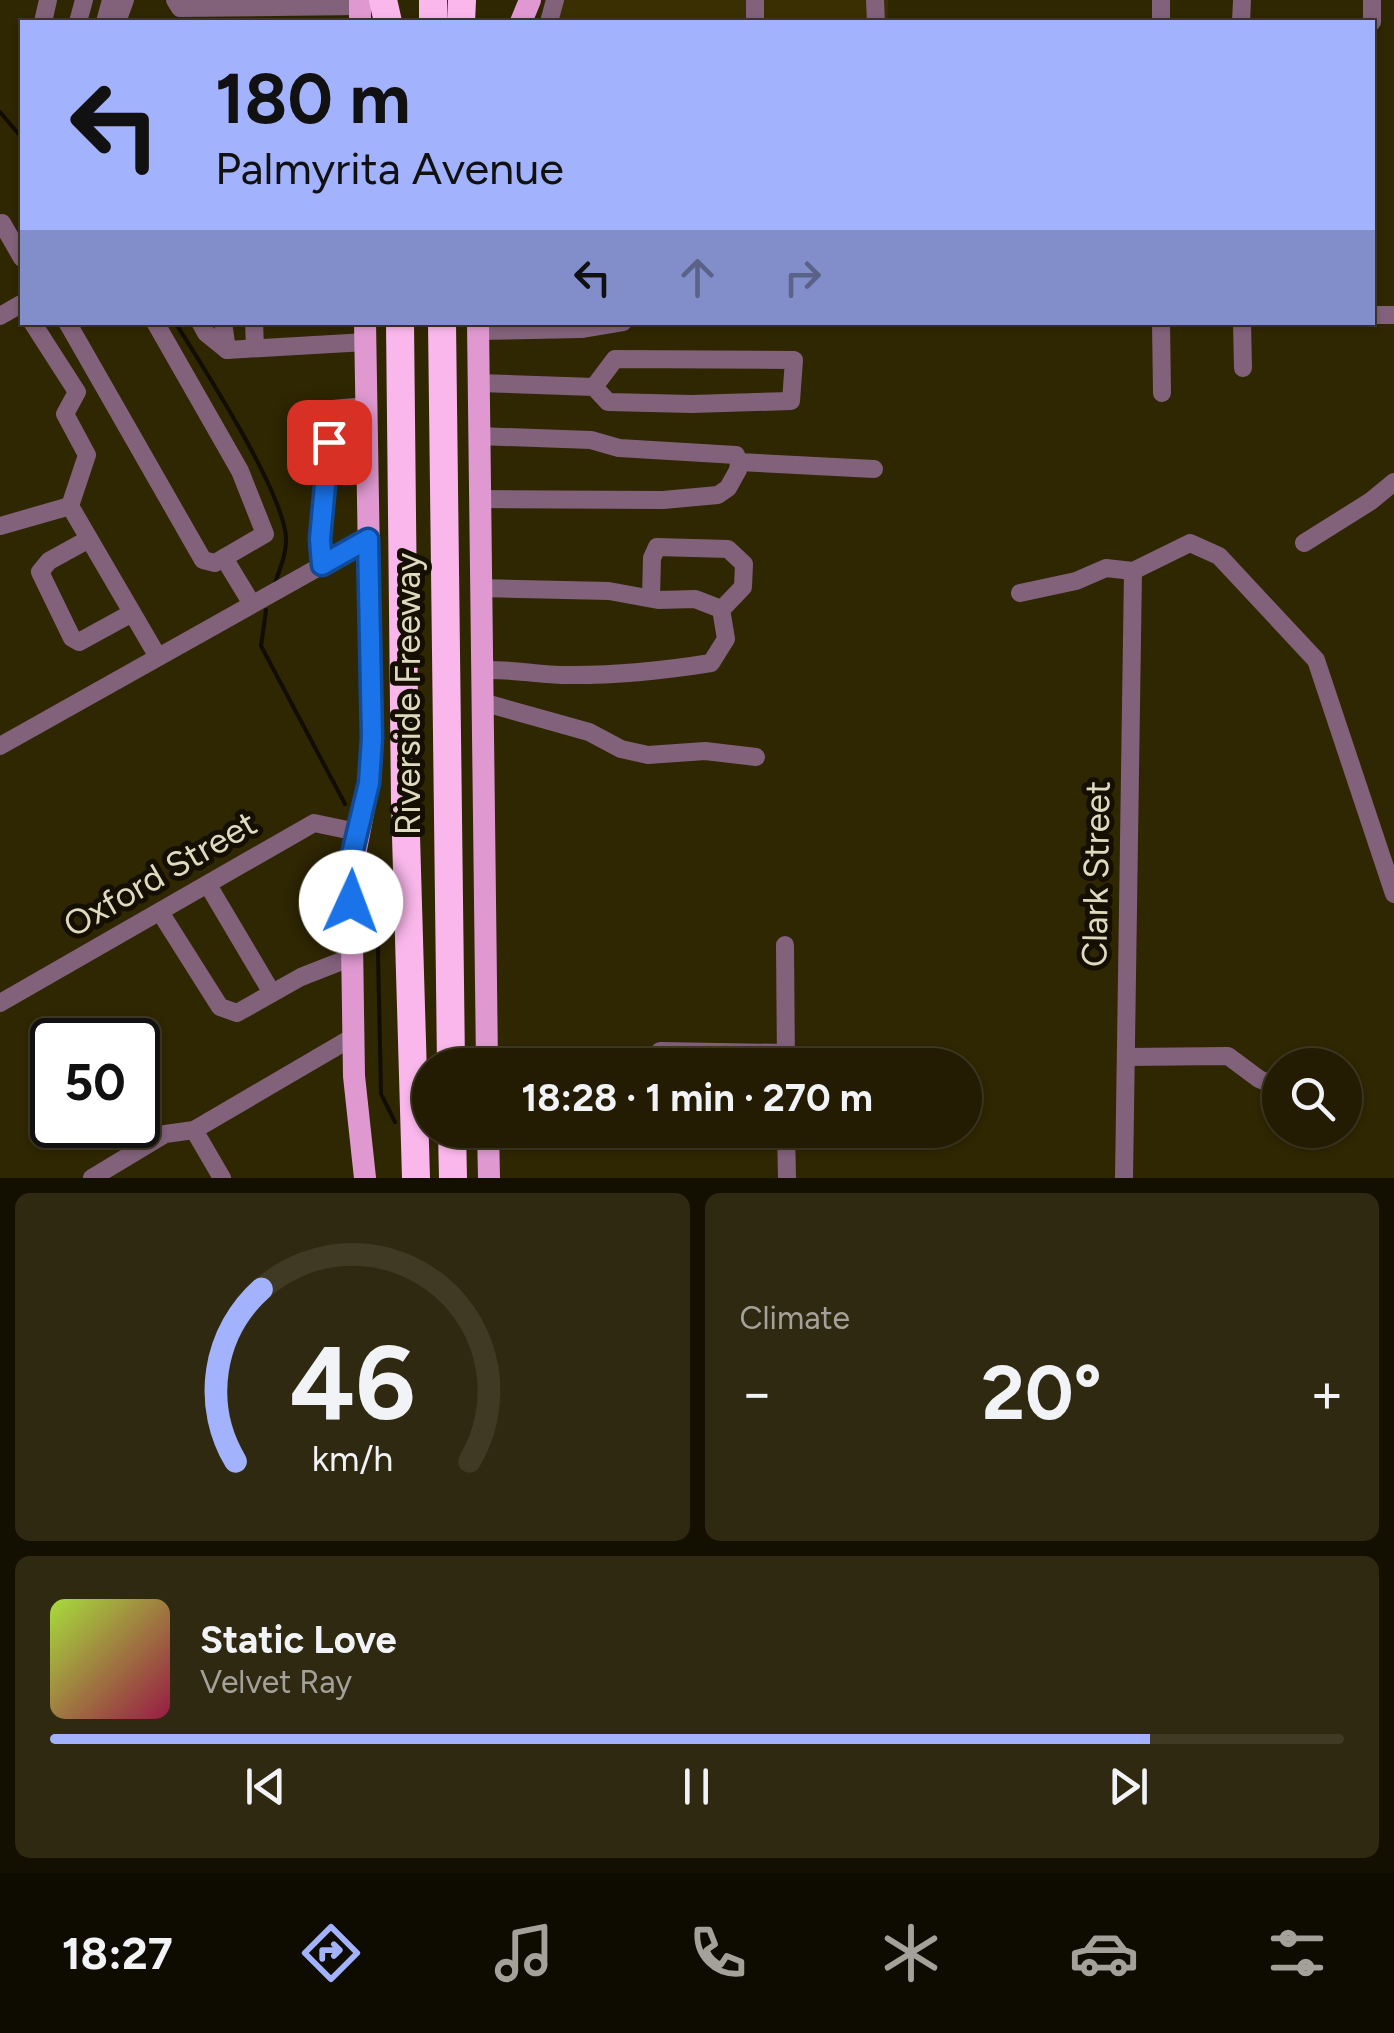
<!DOCTYPE html>
<html lang="en">
<head>
<meta charset="utf-8">
<style>
  body { margin:0; font-family:Figtree,sans-serif; background:#2f2911; color:#f1f3f6; height:100vh; display:flex; flex-direction:column; font-size:38px; white-space:nowrap }
  * { box-sizing:border-box; margin:0 }
  p { font-size:32px; color:#a3a199 }
  .icon { flex:none; width:55px; height:55px; fill:none; stroke:currentColor; stroke-width:2; stroke-linecap:round; stroke-linejoin:round }
  .map { position:relative; height:1178px; overflow:hidden }
  .details { display:flex; flex-direction:column; gap:15px; padding:15px; background:#130f01; flex:1 }
  .details>* { flex:none }
  .hud { position:absolute; left:20px; top:20px; width:1355px; height:305px; border-radius:0px; box-shadow:0 2px 8px #0004,0 0 0 2px #403a24; background:#a3b2fd; color:#111; overflow:hidden }
  .tools { position:absolute; left:1262px; top:1048px; display:grid; gap:20px }
  .tools a { display:grid; place-items:center; width:100px; height:100px; border-radius:50%; background:#231c02; box-shadow:0 2px 8px #0004,0 0 0 2px #403a24; font-size:50px }
  .speed { position:absolute; left:30px; top:1018px; display:flex; gap:20px; font-size:50px; font-weight:700; text-align:center }
  .speed>* { display:grid; place-content:center; width:130px; height:130px; border-radius:50%; background:#231c02; box-shadow:0 2px 8px #0004,0 0 0 2px #403a24; line-height:1 }
  .speed .limit { border:5px solid #111; border-radius:15px; background:#fff; color:#111 }
  .pin { position:absolute; display:grid; place-items:center; width:85px; height:85px; color:#fff; margin:-42px; border-radius:20px; box-shadow:0 5px 15px #0006 }
  .me { position:absolute; width:110px; margin:-55px; rotate:2deg; stroke-linejoin:round; filter:drop-shadow(0 0 8px #0008) }
  .turn { display:flex; align-items:center; gap:35px; height:210px; padding:0 30px; font-size:45px }
  .turn .icon { width:130px; height:130px; stroke-width:2.5 }
  .turn b { display:block; font-size:70px; line-height:85px }
  .lanes { display:flex; align-items:center; height:95px; padding:0 30px; background:#0003; justify-content:center; gap:50px; direction:ltr }
  .lanes .off { opacity:.35 }
  .big { font-size:75px; font-weight:700; line-height:1.1 }
  .details .card { flex:1; display:flex; flex-direction:column; justify-content:center; gap:15px; min-width:0; padding:0 35px; border-radius:15px; background:#2f2911 }
  .details .dial { align-items:center; gap:0 }
  .dial svg { height:260px; overflow:visible; fill:none; stroke:#403a24; stroke-width:7; stroke-linecap:round; text-anchor:middle }
  .dial text { fill:#f1f3f6; stroke:none }
  .song { display:flex; align-items:center; gap:30px }
  .cover { width:120px; height:120px; border-radius:15px; background:linear-gradient(135deg,hsl(80 70% 55%),hsl(340 70% 35%)) }
  .played { height:10px; border-radius:5px; background:linear-gradient(90deg,#a3b2fd 85%,#403a24 85%) }
  .keys { display:flex; justify-content:space-around; direction:ltr }
  .heat { display:flex; justify-content:space-between; align-items:center; font-size:55px; direction:ltr }
  .details .tiles { flex:1; display:grid; gap:15px; grid-template-columns:1fr 1fr }
  .card:last-child { grid-column:span 2 }
  .trip { position:absolute; left:412px; top:1048px; width:570px; height:100px; border-radius:50px; background:#231c02; box-shadow:0 2px 8px #0004,0 0 0 2px #403a24; font-weight:700; line-height:100px; text-align:center }
  .tab-bar { display:flex; height:160px; justify-content:space-around; align-items:center; background:#0e0b01; color:#a3a199 }
  .tab-bar .icon { width:70px; height:70px }
  .tab-bar .active { color:#a3b2fd }
  .tab-bar b { font-size:45px; color:#f1f3f6 }
  .map>svg:first-child { display:block }
</style>
</head>
<body>
<div class="map">
<svg width="1394" height="1178" viewBox="0 0 1394 1178">
  <rect width="100%" height="100%" fill="#2f2602"/>
  <path fill="#3a2f02" d="M548 0H888V22H539Z"/>
  <g fill="none" stroke-linecap="round" stroke-linejoin="round">
    <g stroke="#110d02" stroke-width="4">
      <path d="M0 112 22 138"/>
      <path d="M175 322C203 367 282 489 286 537 287 553 280 568 275 583"/>
      <path d="M266 610 261 646 345 804"/>
      <path d="M376 858 381 1094 395 1122"/>
    </g>
    <g stroke="#82617b" stroke-width="18">
      <path d="M175 0 180 8 360 6"/>
      <path d="M875 0 876 22"/>
      <path d="M43 22 48 0"/>
      <path d="M78 22 84 0"/>
      <path d="M105 22 111 0"/>
      <path d="M117 22 125 0"/>
      <path d="M549 22 555 0"/>
      <path d="M755 22V0"/>
      <path d="M1161 22V0"/>
      <path d="M1241 22 1242 0"/>
      <path d="M1372 22V0"/>
      <path d="M2 223 22 258"/>
      <path d="M1372 315H1394"/>
      <path d="M0 316 21 304 22 307"/>
      <path d="M32 322 77 392 65 414 87 455 70 506 158 657"/>
      <path d="M67 322 203 560 215 563 265 534 240 471 155 322"/>
      <path d="M200 322 206 333 227 350 366 342"/>
      <path d="M223 322 227 350"/>
      <path d="M254 322 255 347"/>
      <path d="M1161 322 1162 393"/>
      <path d="M1242 322 1243 368"/>
      <path d="M581 329 623 322"/>
      <path d="M478 331 581 329 580 322"/>
      <path d="M478 383 594 387 608 402 692 404 791 401 794 360 615 359 594 387"/>
      <path d="M478 436 591 440 619 448 736 455 739 462 874 469"/>
      <path d="M479 499 663 500 718 495 728 488 738 470 739 462"/>
      <path d="M0 526 70 506"/>
      <path d="M89 539 49 561 40 572 72 638 79 642 132 613"/>
      <path d="M1304 543 1371 501 1394 482"/>
      <path d="M224 558 252 604"/>
      <path d="M322 565 320 539 328 471 330 414 332 409 367 406"/>
      <path d="M1133 571 1190 543 1219 556 1316 660 1394 894"/>
      <path d="M480 588 609 591 658 600 695 599 721 609 726 639 711 663C661 671 612 676 561 675 532 674 511 669 482 670"/>
      <path d="M1020 593 1076 581 1106 568 1133 571"/>
      <path d="M651 598 652 558 657 547 728 549 744 564 743 587 721 610"/>
      <path d="M482 702 589 732 621 749 648 755 705 751 756 757"/>
      <path d="M0 746 369 539"/>
      <path d="M208 885 272 993"/>
      <path d="M160 912 220 1007 237 1013 301 977 352 957"/>
      <path d="M785 945 786 1065"/>
      <path d="M0 1003 314 823 357 832"/>
      <path d="M660 1051 786 1053"/>
      <path d="M1126 1057 1228 1056 1259 1079 1280 1088"/>
      <path d="M786 1130 787 1178"/>
      <path d="M92 1178 165 1134 194 1130"/>
      <path d="M222 1178 194 1130 353 1037"/>
      <path d="M1124 1178 1133 571"/>
    </g>
    <g stroke="#df99d0" stroke-width="22">
      <path d="M360 0V22"/>
      <path d="M521 22 530 0"/>
      <path d="M478 322 487 1065"/>
      <path d="M488 1130 489 1178"/>
      <path d="M365 1178 354 1076 351 875 369 783 372 738 365 322"/>
    </g>
    <g stroke="#fab7eb" stroke-width="28">
      <path d="M383 0 388 22"/>
      <path d="M433 0V22"/>
      <path d="M461 22 462 0"/>
      <path d="M400 322 405 802 416 1178"/>
      <path d="M442 322 451 1065"/>
      <path d="M452 1130 453 1178"/>
    </g>
  </g>
  <g fill="none" stroke-linecap="round" stroke-linejoin="round">
    <g stroke="#114b97" stroke-width="25">
      <path id="route" d="M329 442 320 539 322 565 368 539 372 738 369 783 352 854 351 902"/>
    </g>
    <use href="#route" stroke="#1a73e8" stroke-width="18"/>
  </g>
  <g text-anchor="middle" stroke-width="10" stroke-linejoin="round" paint-order="stroke">
    <g font-size="35" fill="#dfd9c0" stroke="#140f01">
      <text transform="translate(408 694) rotate(-90)" y="12">Riverside Freeway</text>
      <text transform="translate(160 874) rotate(-30)" y="12">Oxford Street</text>
      <text transform="translate(1096 874) rotate(-89)" y="12">Clark Street</text>
    </g>
  </g>
</svg>
<div class="tools">
<a><svg class="icon" aria-label="search" viewBox="0 0 24 24"><circle cx="10" cy="10" r="6"/><path d="M15 15l6 6"/></svg></a>
</div>
<div class="speed"><div class="limit">50</div></div>
<div class="pin" style="left:329px;top:442px;background:#d93025"><svg class="icon" aria-label="arrive" viewBox="0 0 24 24"><path d="M6 21V4h12l-3 4 3 4H6"/></svg></div>
<svg class="me" style="left:351px;top:902px" viewBox="-20 -20 40 40"><circle r="19" fill="#fff"/><path d="M0-13L10 11 0 6-10 11z" fill="#1a73e8"/></svg>
<div class="trip">18:28 · 1 min · 270 m</div>
<div class="hud">
<div class="turn"><svg class="icon" aria-label="left" viewBox="0 0 24 24"><path d="M17 20v-9H6M10 6l-5 5 5 5"/></svg><div><b>180 m</b>Palmyrita Avenue</div></div>
<div class="lanes"><svg class="icon" aria-label="left" viewBox="0 0 24 24"><path d="M17 20v-9H6M10 6l-5 5 5 5"/></svg><svg class="icon off" aria-label="ahead" viewBox="0 0 24 24"><path d="M12 20V5M6 11l6-6 6 6"/></svg><svg class="icon off" aria-label="right" viewBox="0 0 24 24"><path d="M7 20v-9h11M14 6l5 5-5 5"/></svg></div>
</div>
</div>
<section class="details">
<div class="tiles">
<div class="card dial"><svg viewBox="0 0 100 80">
<path d="M14 69A42 42 0 1 1 86 69"/>
<path d="M14 69A42 42 0 0 1 22 16" stroke="#a3b2fd"/>
<text x="50" y="56" font-size="32" font-weight="700">46</text>
<text x="50" y="72" font-size="11">km/h</text>
</svg></div>
<div class="card"><p>Climate</p>
<div class="heat"><a>−</a><b class="big">20°</b><a>+</a></div>
</div>
<div class="card">
<div class="song"><i class="cover"></i><div><b>Static Love</b><p>Velvet Ray</p></div></div>
<div class="played"></div>
<div class="keys"><svg class="icon" aria-label="previous" viewBox="0 0 24 24"><path d="M18 5L8 12l10 7zM5 5v14"/></svg><svg class="icon" aria-label="pause" viewBox="0 0 24 24"><path d="M8 5v14M16 5v14"/></svg><svg class="icon" aria-label="next" viewBox="0 0 24 24"><path d="M6 5l10 7-10 7zM19 5v14"/></svg></div>
</div>
</div>
</section>
<nav class="tab-bar">
<b>18:27</b>
<svg class="icon active" aria-label="directions" viewBox="0 0 24 24"><path d="M12 3l9 9-9 9-9-9zM9 14v-3h6M13 9l2 2-2 2"/></svg>
<svg class="icon" aria-label="music" viewBox="0 0 24 24"><path d="M9 18V5l10-2v13"/><circle cx="6" cy="18" r="3"/><circle cx="16" cy="16" r="3"/></svg>
<svg class="icon" aria-label="phone" viewBox="0 0 24 24"><path d="M5 4h4l2 5-3 2q2 4 5 5l2-3 5 2v4C11 20 4 13 5 4z"/></svg>
<svg class="icon" aria-label="climate" viewBox="0 0 24 24"><path d="M12 3v18M4 7l16 10M4 17L20 7"/></svg>
<svg class="icon" aria-label="car" viewBox="0 0 24 24"><path d="M5 17H2v-5l4-1 3-4h7l3 4 3 1v5h-3M9 17h6M6 11h13"/><circle cx="7" cy="17" r="2"/><circle cx="17" cy="17" r="2"/></svg>
<svg class="icon" aria-label="filters" viewBox="0 0 24 24"><path d="M4 7h16M4 17h16"/><circle cx="9" cy="7" r="2"/><circle cx="15" cy="17" r="2"/></svg>
</nav>
</body>
</html>
